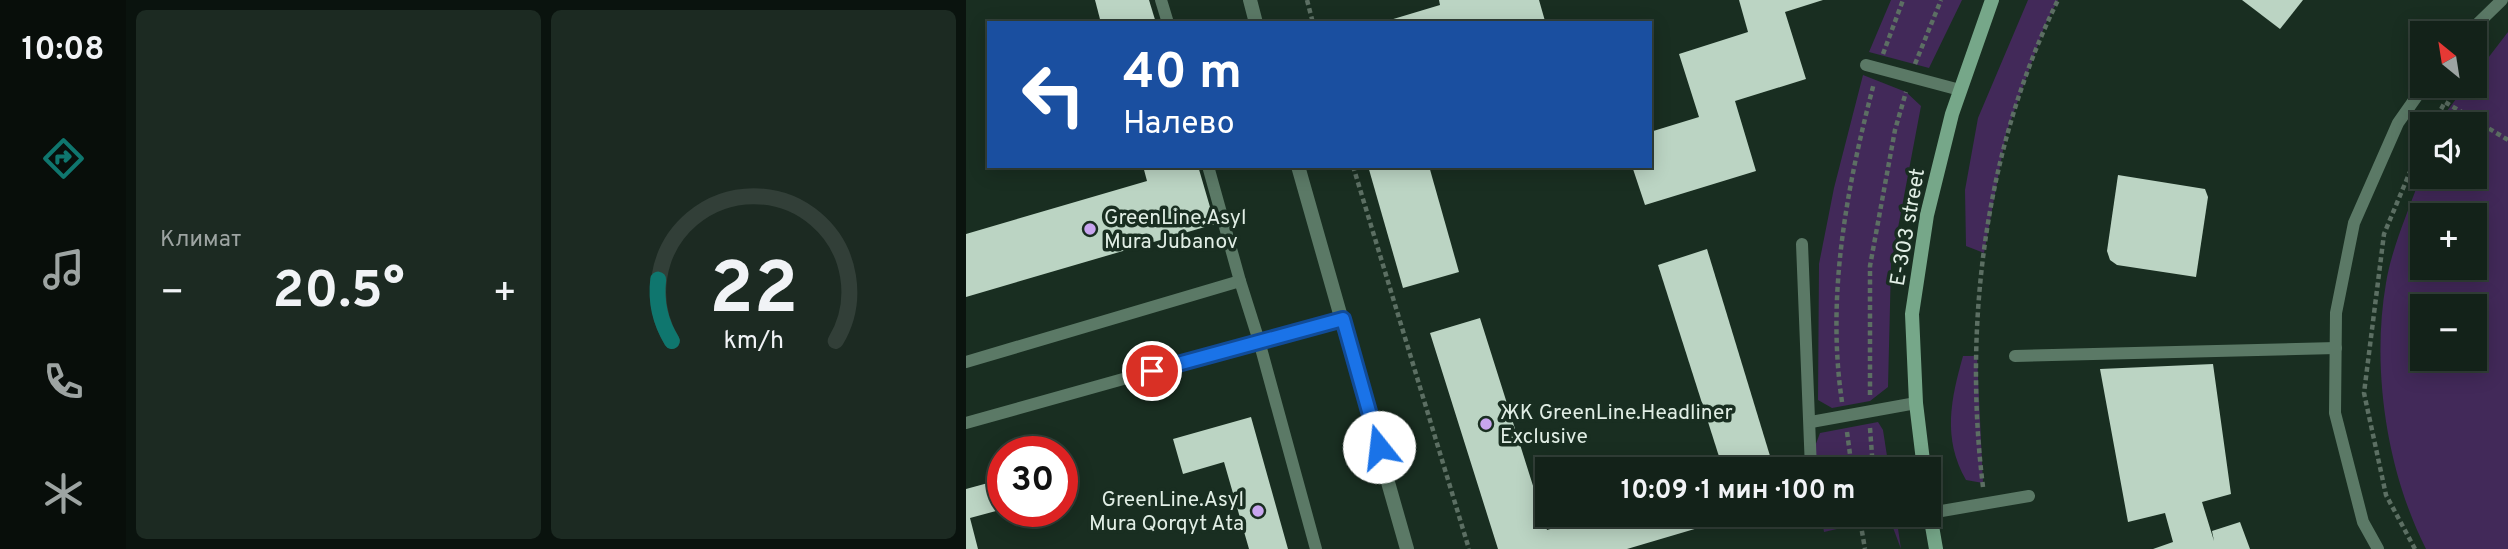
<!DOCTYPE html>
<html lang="ru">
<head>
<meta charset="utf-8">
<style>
  body { margin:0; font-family:Overpass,sans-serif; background:#1c2a22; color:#f1f3f6; height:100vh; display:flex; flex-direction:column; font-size:26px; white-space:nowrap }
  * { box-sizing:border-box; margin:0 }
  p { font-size:23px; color:#9da4a2 }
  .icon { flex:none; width:38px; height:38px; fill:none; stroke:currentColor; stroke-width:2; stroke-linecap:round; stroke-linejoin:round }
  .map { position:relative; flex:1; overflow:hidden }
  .sheet { display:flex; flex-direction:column; gap:10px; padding:10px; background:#0a130e; width:840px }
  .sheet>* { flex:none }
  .banner { position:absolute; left:21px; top:21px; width:665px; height:147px; border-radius:0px; box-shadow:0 4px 18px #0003,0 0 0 2px #323f38; background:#1a4fa0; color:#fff; overflow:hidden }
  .needle { width:46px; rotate:330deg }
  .tools { position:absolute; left:1444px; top:21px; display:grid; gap:14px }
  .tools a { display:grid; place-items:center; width:77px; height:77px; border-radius:0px; background:#132219; box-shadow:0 4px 18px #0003,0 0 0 2px #323f38; font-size:35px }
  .speed { position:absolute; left:21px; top:436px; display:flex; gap:14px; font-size:35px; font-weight:700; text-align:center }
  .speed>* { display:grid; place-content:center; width:91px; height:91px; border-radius:50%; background:#132219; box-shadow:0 4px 18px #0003,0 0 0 2px #323f38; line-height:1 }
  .speed .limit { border:10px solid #d22; background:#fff; color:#111 }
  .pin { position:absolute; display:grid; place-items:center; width:60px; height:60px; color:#fff; margin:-30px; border:4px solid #fff; border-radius:50%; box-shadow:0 2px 7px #0007 }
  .me { position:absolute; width:77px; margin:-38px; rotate:344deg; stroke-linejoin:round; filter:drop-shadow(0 0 5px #0008) }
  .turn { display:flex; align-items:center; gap:24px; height:147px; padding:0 21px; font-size:32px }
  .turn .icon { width:91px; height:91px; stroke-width:2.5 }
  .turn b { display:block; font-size:49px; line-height:60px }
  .big { font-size:52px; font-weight:700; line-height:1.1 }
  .sheet .widget { flex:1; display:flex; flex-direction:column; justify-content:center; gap:10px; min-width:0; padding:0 24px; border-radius:10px; background:#1c2a22 }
  .sheet .dial { align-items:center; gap:0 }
  .dial svg { height:182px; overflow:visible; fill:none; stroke:#323f38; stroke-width:7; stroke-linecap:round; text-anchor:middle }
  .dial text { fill:#f1f3f6; stroke:none }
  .heat { display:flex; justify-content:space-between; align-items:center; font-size:38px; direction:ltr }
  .sheet .tiles { flex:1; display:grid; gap:10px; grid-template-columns:repeat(2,1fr) }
  .trip { position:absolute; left:569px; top:457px; width:406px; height:70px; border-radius:0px; background:#132219; box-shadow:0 4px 18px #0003,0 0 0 2px #323f38; font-weight:700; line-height:70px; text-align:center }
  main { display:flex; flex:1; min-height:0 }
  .dock { display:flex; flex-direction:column; width:126px; justify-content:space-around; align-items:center; background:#080e0a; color:#9da4a2 }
  .dock .icon { width:49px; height:49px }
  .dock .selected { color:#0f766e }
  .dock b { font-size:32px; color:#f1f3f6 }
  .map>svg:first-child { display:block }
</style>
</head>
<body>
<main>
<nav class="dock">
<b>10:08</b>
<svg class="icon selected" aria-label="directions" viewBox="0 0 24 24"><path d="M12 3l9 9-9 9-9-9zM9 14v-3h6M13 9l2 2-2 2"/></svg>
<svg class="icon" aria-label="music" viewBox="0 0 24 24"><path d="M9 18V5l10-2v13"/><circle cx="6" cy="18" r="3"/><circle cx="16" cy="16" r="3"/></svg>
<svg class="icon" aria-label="phone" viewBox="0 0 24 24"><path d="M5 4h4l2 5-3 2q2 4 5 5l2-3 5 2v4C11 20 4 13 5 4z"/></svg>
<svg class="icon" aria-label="climate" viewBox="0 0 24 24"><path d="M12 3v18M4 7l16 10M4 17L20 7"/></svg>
</nav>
<section class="sheet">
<div class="tiles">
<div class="widget"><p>Климат</p>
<div class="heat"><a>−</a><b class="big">20.5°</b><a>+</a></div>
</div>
<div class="widget dial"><svg viewBox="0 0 100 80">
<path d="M14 69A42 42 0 1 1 86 69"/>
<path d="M14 69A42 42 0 0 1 8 42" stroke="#0f766e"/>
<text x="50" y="56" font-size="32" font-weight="700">22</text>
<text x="50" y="72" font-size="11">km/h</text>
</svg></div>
</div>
</section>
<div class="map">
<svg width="1542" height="549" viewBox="0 0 1542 549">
  <rect width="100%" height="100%" fill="#192e21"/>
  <g fill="#422959" fill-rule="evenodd">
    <path d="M925 0H996L963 68 903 52Z"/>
    <path d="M1062 0H1092L1079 25 1040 134 1018 253 1000 246 999 190 1012 118Z"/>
    <path d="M1542 32V549H1460C1421 472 1405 369 1420 283 1426 246 1444 208 1456 172V177H1508V124H1471L1500 86H1508L1509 75ZM1508 215V268H1456V215ZM1508 306V359H1456V306Z"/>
    <path d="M897 75 940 92 955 106 925 265 922 387 904 401 866 408 852 400 853 264 868 188Z"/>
    <path d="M997 356H1011L1017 483 1000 480C976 438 985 399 997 356Z"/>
    <path d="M912 422 917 430 923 469H847L845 457 854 433Z"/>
    <path d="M855 515H930L935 549 923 517 858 532Z"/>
  </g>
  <g fill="#bbd4c3">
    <path d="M129 0H183L190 23H135Z"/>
    <path d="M473 0H573L579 21 414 23 474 5Z"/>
    <path d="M773 0H857L819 12 840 79 769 101 790 171 679 205 666 166H684V132L733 117 713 54 782 32Z"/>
    <path d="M1276 0H1337L1314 29Z"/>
    <path d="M177 166H232L249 224 0 297V234L181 181Z"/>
    <path d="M402 166H463L493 272 437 288Z"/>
    <path d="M1152 175 1239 189 1242 197 1230 277 1151 265 1144 260 1141 251Z"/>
    <path d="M741 249 808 469H757L692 265Z"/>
    <path d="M514 318 581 530 635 514 776 515 661 549H532L464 333Z"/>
    <path d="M1247 364 1265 494 1236 502 1248 541 1246 531 1274 522 1284 549H1187L1207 542 1199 513 1162 522 1134 369Z"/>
    <path d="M285 417 322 549H283L258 462 217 474 207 439Z"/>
    <path d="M22 483 30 511 4 518 12 549H0V489Z"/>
  </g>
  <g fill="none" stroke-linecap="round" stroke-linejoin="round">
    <g stroke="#5c6f63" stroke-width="4.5" stroke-dasharray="5 3.5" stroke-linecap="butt">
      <path d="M341 0 347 23"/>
      <path d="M917 54 937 0"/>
      <path d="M949 64 975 0"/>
      <path d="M1467 124 1479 102 1542 140"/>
      <path d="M387 166 503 549"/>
      <path d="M904 395V266L929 130 940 92"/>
      <path d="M876 402C860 295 881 186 908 83"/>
      <path d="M904 428 907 469"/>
      <path d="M881 432 886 469"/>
      <path d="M1017 487C997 325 1019 148 1092 0"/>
      <path d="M893 514 899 549"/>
      <path d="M911 514V519"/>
      <path d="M1449 549 1420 495 1398 393 1418 234 1456 143"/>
    </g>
    <g stroke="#5b7966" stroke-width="12">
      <path d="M195 0 202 23"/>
      <path d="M1502 33 1536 0"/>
      <path d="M900 65 994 90"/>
      <path d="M836 244 845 469"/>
      <path d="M274 281 293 341 377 319"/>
      <path d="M1049 356 1370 348"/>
      <path d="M0 362 274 281 242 166"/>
      <path d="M845 422 950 403"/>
      <path d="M0 423 293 341 350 549"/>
      <path d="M964 513 1063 496"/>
      <path d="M847 514V522"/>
      <path d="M1412 549 1397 522 1369 413 1370 313 1388 223 1432 123 1458 86"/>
    </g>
    <g stroke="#5b7966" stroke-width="14">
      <path d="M284 0 290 23"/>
      <path d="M332 166 441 549"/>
    </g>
    <g stroke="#76a789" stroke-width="14">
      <path d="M958 469 950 403 946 314 961 215 986 114 1026 0"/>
      <path d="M962 503 970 549"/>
    </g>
  </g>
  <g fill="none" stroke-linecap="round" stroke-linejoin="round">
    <g stroke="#114b97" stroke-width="18">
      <path id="route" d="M186 371 377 319 413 447"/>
    </g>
    <use href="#route" stroke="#1a73e8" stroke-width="12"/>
  </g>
  <g fill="#c8a5ef" stroke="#192e21" stroke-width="2.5">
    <circle cx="124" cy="229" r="7"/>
    <circle cx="520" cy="424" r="7"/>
    <circle cx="292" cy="511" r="7"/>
  </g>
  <g text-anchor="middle" stroke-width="7" stroke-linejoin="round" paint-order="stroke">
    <g font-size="21" fill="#e1eee5" stroke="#192e21" text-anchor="start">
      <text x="138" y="224">GreenLine.Asyl<tspan x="138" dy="24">Mura Jubanov</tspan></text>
      <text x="534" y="419">ЖК GreenLine.Headliner<tspan x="534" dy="24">Exclusive</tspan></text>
      <text x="278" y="506" text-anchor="end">GreenLine.Asyl<tspan x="278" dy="24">Mura Qorqyt Ata</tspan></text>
    </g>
    <g font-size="21" fill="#e1eee5" stroke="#192e21">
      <text transform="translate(941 227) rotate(-80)" y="7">E-303 street</text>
    </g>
  </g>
</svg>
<div class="tools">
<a><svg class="needle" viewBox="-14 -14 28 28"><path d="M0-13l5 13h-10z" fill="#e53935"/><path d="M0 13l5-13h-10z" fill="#9da4a2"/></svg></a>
<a><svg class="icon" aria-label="sound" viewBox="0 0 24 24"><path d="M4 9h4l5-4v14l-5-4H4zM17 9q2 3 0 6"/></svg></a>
<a>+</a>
<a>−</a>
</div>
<div class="speed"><div class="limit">30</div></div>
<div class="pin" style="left:186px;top:371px;background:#d93025"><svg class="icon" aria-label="arrive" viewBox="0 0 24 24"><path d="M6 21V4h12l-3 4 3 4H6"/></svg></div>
<svg class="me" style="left:413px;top:447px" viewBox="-20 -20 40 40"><circle r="19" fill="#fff"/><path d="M0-13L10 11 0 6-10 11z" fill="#1a73e8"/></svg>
<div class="trip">10:09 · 1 мин · 100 m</div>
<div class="banner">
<div class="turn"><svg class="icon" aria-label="left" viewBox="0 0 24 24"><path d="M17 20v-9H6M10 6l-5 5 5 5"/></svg><div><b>40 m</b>Налево</div></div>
</div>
</div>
</main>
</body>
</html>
